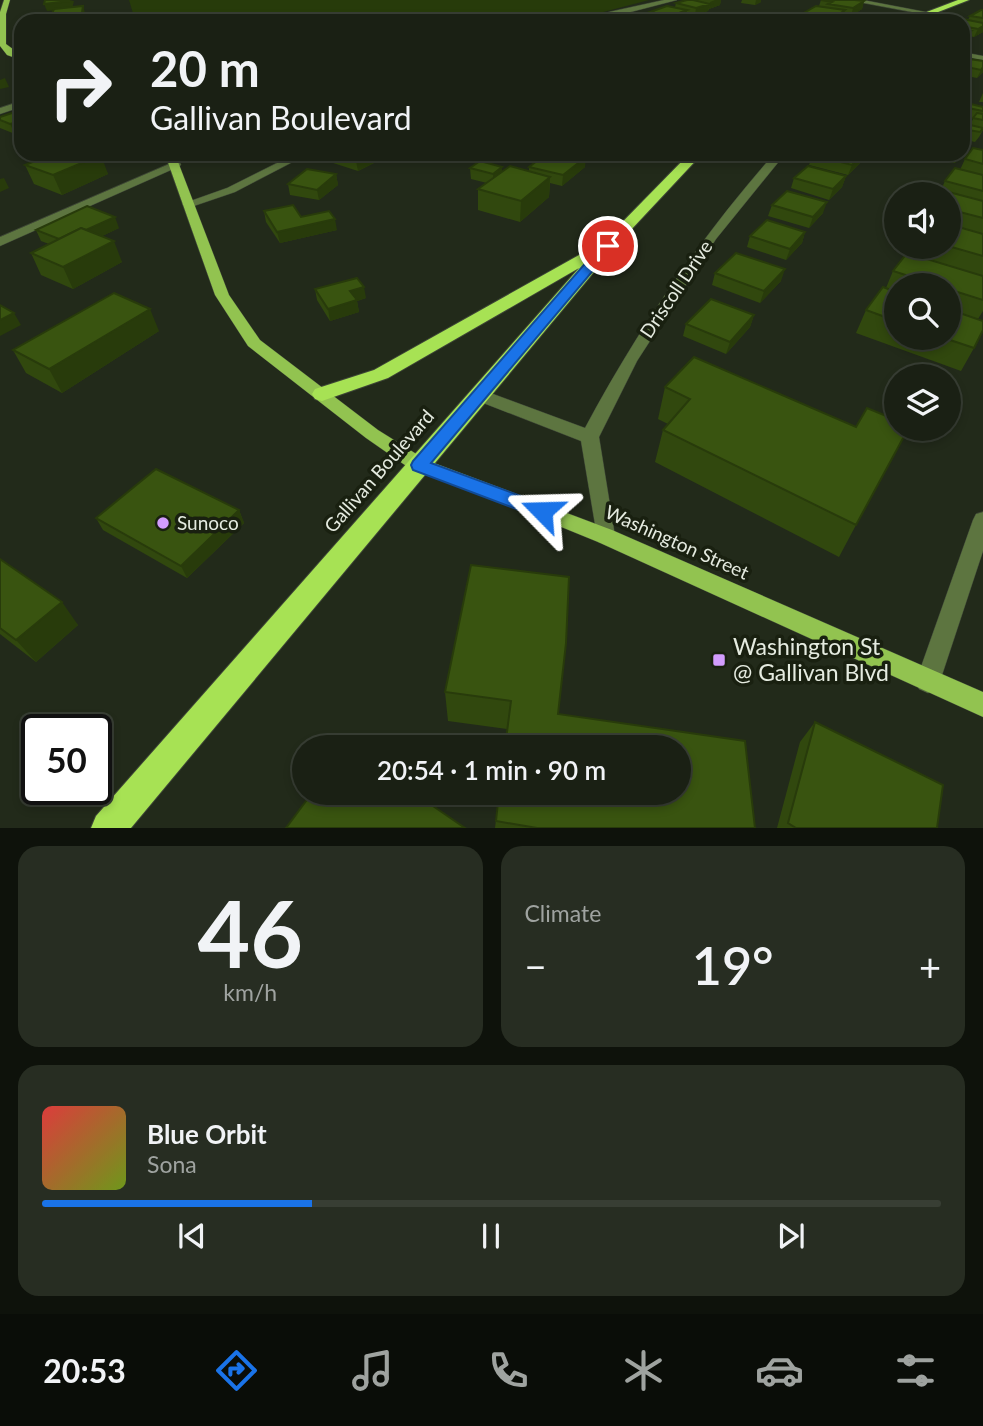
<!DOCTYPE html>
<html lang="en">
<head>
<meta charset="utf-8">
<style>
  body { margin:0; font-family:Lato,sans-serif; background:#272d22; color:#f1f3f6; height:100vh; display:flex; flex-direction:column; font-size:26px; white-space:nowrap }
  * { box-sizing:border-box; margin:0 }
  p { font-size:23px; color:#9fa3a0 }
  .icon { flex:none; width:38px; height:38px; fill:none; stroke:currentColor; stroke-width:2; stroke-linecap:round; stroke-linejoin:round }
  .map { position:relative; height:828px; overflow:hidden }
  .details { display:flex; flex-direction:column; gap:18px; padding:18px; background:#0e120b; flex:1 }
  .details>* { flex:none }
  .guide { position:absolute; left:14px; top:14px; width:956px; height:147px; border-radius:21px; box-shadow:0 4px 10px #0003,0 0 0 2px #383e34; background:#1a2014; color:#f1f3f6; overflow:hidden }
  .controls { position:absolute; left:884px; top:182px; display:grid; gap:14px }
  .controls a { display:grid; place-items:center; width:77px; height:77px; border-radius:50%; background:#1a2014; box-shadow:0 4px 10px #0003,0 0 0 2px #383e34; font-size:35px }
  .speed { position:absolute; left:21px; top:714px; display:flex; gap:14px; font-size:35px; font-weight:700; text-align:center }
  .speed>* { display:grid; place-content:center; width:91px; height:91px; border-radius:50%; background:#1a2014; box-shadow:0 4px 10px #0003,0 0 0 2px #383e34; line-height:1 }
  .speed .limit { border:4px solid #111; border-radius:10px; background:#fff; color:#111 }
  .pin { position:absolute; display:grid; place-items:center; width:60px; height:60px; color:#fff; margin:-30px; border:4px solid #fff; border-radius:50%; box-shadow:0 2px 7px #0007 }
  .me { position:absolute; width:77px; margin:-38px; rotate:292deg; stroke-linejoin:round; filter:drop-shadow(0 0 5px #0008) }
  .turn { display:flex; align-items:center; gap:24px; height:147px; padding:0 21px; font-size:32px }
  .turn .icon { width:91px; height:91px; stroke-width:2.5 }
  .turn b { display:block; font-size:49px; line-height:60px }
  .big { font-size:52px; font-weight:600; line-height:1.1 }
  .details .tile { flex:1; display:flex; flex-direction:column; justify-content:center; gap:10px; min-width:0; padding:0 24px; border-radius:21px; background:#272d22 }
  .details .dial { align-items:center; gap:0 }
  .dial b { font-size:91px; line-height:1 }
  .song { display:flex; align-items:center; gap:21px }
  .cover { width:84px; height:84px; border-radius:10px; background:linear-gradient(135deg,hsl(0 70% 55%),hsl(80 70% 35%)) }
  .played { height:7px; border-radius:4px; background:linear-gradient(90deg,#1a73e8 30%,#383e34 30%) }
  .keys { display:flex; justify-content:space-around; direction:ltr }
  .heat { display:flex; justify-content:space-between; align-items:center; font-size:38px; direction:ltr }
  .details .tiles { flex:1; display:grid; gap:18px; grid-template-columns:1fr 1fr }
  .tile:last-child { grid-column:span 2 }
  .trip { position:absolute; left:292px; top:735px; width:399px; height:70px; border-radius:35px; background:#1a2014; box-shadow:0 4px 10px #0003,0 0 0 2px #383e34; font-weight:600; line-height:70px; text-align:center }
  .tabs { display:flex; height:112px; justify-content:space-around; align-items:center; background:#0a0d08; color:#9fa3a0 }
  .tabs .icon { width:49px; height:49px }
  .tabs .active { color:#1a73e8 }
  .tabs b { font-size:32px; color:#f1f3f6 }
  .map>svg:first-child { display:block }
</style>
</head>
<body>
<div class="map">
<svg width="983" height="828" viewBox="0 0 983 828">
  <rect width="100%" height="100%" fill="#222a1a"/>
  <path fill="#273b0a" d="M129 0H649L569 21H132L135 20Z"/>
  <g fill="none" stroke-linecap="round" stroke-linejoin="round">
    <g stroke="#3d4536" stroke-width="1">
      <g id="minor">
        <path d="M664 0H677L596 21H586L609 12Z"/>
        <path d="M848 0H863L931 13 928 15Z"/>
        <path d="M962 52 983 56V60L962 56Z"/>
        <path d="M21 101V107L0 114V108Z"/>
        <path d="M295 154H308L235 192 188 208 182 204 227 188Z"/>
        <path d="M774 154H785L716 239 637 361 599 437 615 536 612 542 605 544 598 542 581 441 473 399 470 395 479 389 485 391 585 428C638 329 700 238 774 154Z"/>
        <path d="M176 161 181 164 180 166 0 246V237Z"/>
        <path d="M983 512V551L940 681 937 689 928 693 919 689 916 681 973 520 976 514Z"/>
      </g>
    </g>
    <g stroke="#3d4536" stroke-width="1">
      <g id="major">
        <path d="M4 0H10L6 14V44L21 55V60L7 55 0 46V12Z"/>
        <path d="M165 154H175L229 295 260 340 378 430 426 460 612 530 983 692V717L598 542 473 491 412 470 366 438 248 346 215 295Z"/>
      </g>
    </g>
    <g stroke="#3d4536" stroke-width="2">
      <g id="highway">
        <path d="M958 0H969L915 21H903Z"/>
        <path d="M689 154H702L614 248 131 828H91L96 816 579 268 388 378 322 401 315 399 312 394 315 389 374 370 588 250 596 249Z"/>
      </g>
    </g>
    <use href="#minor" fill="#5d7540" fill-rule="evenodd"/>
    <use href="#major" fill="#92c350" fill-rule="evenodd"/>
    <use href="#highway" fill="#a7e254" fill-rule="evenodd"/>
  </g>
  <g fill="#31480e" fill-rule="evenodd">
    <path d="M697 0H721L720 5 709 9 708 11 695 15 687 13 686 17 677 21H618L650 18V12L675 7 676 3Z"/>
    <path d="M742 0H761V2L755 5 741 3Z"/>
    <path d="M821 0 864 1 862 9 851 16 844 15 843 18 838 21H779L800 20 802 14 819 6Z"/>
    <path d="M983 10V32L974 37 969 36 968 39 962 42V21L968 20 970 16Z"/>
    <path d="M962 58 983 72 977 78 962 75Z"/>
    <path d="M983 93V102H979Z"/>
    <path d="M983 107V130L979 137 975 142 962 139V123L970 125 973 119 964 117 968 108Z"/>
    <path d="M21 110 15 134 0 128V117Z"/>
    <path d="M983 150V311L978 319 974 348 961 371 856 333 866 310 886 288 893 271 904 257H903L907 247H948V194L941 190 945 181 960 170 965 159ZM896 285H948V338H896Z"/>
    <path d="M49 154H98L108 174 62 195 34 184 25 165 50 155Z"/>
    <path d="M329 154H383L384 158 358 171 330 162Z"/>
    <path d="M587 154H603L600 157Z"/>
    <path d="M813 154H872L870 156 863 154 860 163 848 175 809 165Z"/>
    <path d="M936 154H961L955 163 934 158Z"/>
    <path d="M502 167V172L529 171V167H585L562 186 550 183 549 197 520 222 478 210V189L487 183 471 179 470 168Z"/>
    <path d="M336 174 338 185 319 200 290 195 288 184Z"/>
    <path d="M846 176 842 187 829 200 791 188 794 178Z"/>
    <path d="M772 205 823 213 809 228 768 216Z"/>
    <path d="M264 211 337 230 280 243 266 222Z"/>
    <path d="M119 228 102 236 122 262 73 289 41 275 31 253 49 244 41 241 36 230Z"/>
    <path d="M805 232 802 243 786 260 747 247 750 236Z"/>
    <path d="M715 273 781 281 760 303 712 285Z"/>
    <path d="M315 289 366 298 357 301 359 312 330 321 317 300Z"/>
    <path d="M754 315 750 327 726 354 683 336 686 324Z"/>
    <path d="M159 331 62 393 26 373 13 350Z"/>
    <path d="M694 357 856 525 839 557 655 462 663 430 668 424 658 419 665 387Z"/>
    <path d="M239 510 244 523 187 578 103 530 96 518Z"/>
    <path d="M0 559 78 625 36 662 0 634Z"/>
    <path d="M471 565 558 714 755 828H495L507 729 448 721 445 692Z"/>
    <path d="M815 722 937 828H777L800 742Z"/>
  </g>
  <g fill="#283b0b">
    <path d="M69 0 74 1 72 9 47 11 44 4Z"/>
    <path d="M715 0H721L720 5 709 9 710 2Z"/>
    <path d="M756 0H761V2L755 5Z"/>
    <path d="M864 1 862 9 851 16 853 8Z"/>
    <path d="M710 4 708 11 695 15 696 8Z"/>
    <path d="M83 6 85 13 84 21H53L51 16Z"/>
    <path d="M687 10 686 17 677 21H670L671 16Z"/>
    <path d="M845 10 843 18 838 21H831L832 19Z"/>
    <path d="M983 26V32L974 37 978 29Z"/>
    <path d="M971 31 968 39 962 42V36Z"/>
    <path d="M983 67V72L977 78 981 70Z"/>
    <path d="M5 78 9 87 0 89V80Z"/>
    <path d="M21 121V132L15 134 10 124Z"/>
    <path d="M370 154H383L384 158 358 171 356 161Z"/>
    <path d="M862 154 860 163 848 175 852 165Z"/>
    <path d="M101 155 108 174 62 195 53 175Z"/>
    <path d="M586 157 585 167 562 186 563 175Z"/>
    <path d="M502 167V177L493 184V174Z"/>
    <path d="M336 174 338 185 319 200 317 190Z"/>
    <path d="M846 176 842 187 829 200 833 189Z"/>
    <path d="M550 177 549 197 520 222 521 201Z"/>
    <path d="M4 178 9 188 0 192V179Z"/>
    <path d="M827 202 823 213 809 228 813 217Z"/>
    <path d="M115 217 119 228 69 252 64 241Z"/>
    <path d="M335 219 337 230 280 243 277 232Z"/>
    <path d="M805 232 802 243 786 260 790 249Z"/>
    <path d="M114 241 122 262 73 289 63 267Z"/>
    <path d="M785 269 781 281 760 303 764 291Z"/>
    <path d="M364 287 366 298 357 301 359 312 330 321 328 309 350 291Z"/>
    <path d="M150 309 159 331 62 393 49 369Z"/>
    <path d="M14 313 21 325 0 336V320Z"/>
    <path d="M754 315 750 327 726 354 730 342Z"/>
    <path d="M239 510 244 523 187 578 181 566Z"/>
    <path d="M62 602 78 625 36 662 16 640Z"/>
  </g>
  <g fill="#395410" stroke="#283b0b" stroke-width="2">
    <path d="M45 0H69V1L44 4Z"/>
    <path d="M687 0H693L710 4 696 8 676 3Z"/>
    <path d="M821 0H855L864 1 853 8 828 4 832 2Z"/>
    <path d="M83 6 82 13 51 16 54 9Z"/>
    <path d="M667 6 687 10 671 16 650 12Z"/>
    <path d="M816 6 845 10 832 19 802 14Z"/>
    <path d="M981 10H983V18L970 16Z"/>
    <path d="M637 15 655 19 649 21 618 20Z"/>
    <path d="M787 18 805 21H779Z"/>
    <path d="M958 18 983 23V26L978 29 962 26V21H952Z"/>
    <path d="M962 30 971 31 962 36Z"/>
    <path d="M962 58 983 61V67L981 70 962 66Z"/>
    <path d="M971 104 983 107V111L968 108Z"/>
    <path d="M21 110V121L10 124 0 120V117Z"/>
    <path d="M977 113 983 114V120L973 118Z"/>
    <path d="M962 123 983 128 980 132 962 129Z"/>
    <path d="M973 148 983 150V164L965 159Z"/>
    <path d="M52 154H97L101 155 53 175 25 165Z"/>
    <path d="M335 154H370L356 161Z"/>
    <path d="M546 154H575L586 157 563 175 529 167Z"/>
    <path d="M813 154H862L852 165 813 155Z"/>
    <path d="M480 161 502 167 493 174 470 168Z"/>
    <path d="M510 166 550 177 521 201 478 189Z"/>
    <path d="M808 166 846 176 833 189 794 178Z"/>
    <path d="M955 168 983 175V191L945 181Z"/>
    <path d="M307 169 336 174 317 190 288 184Z"/>
    <path d="M941 190 983 201V218L948 209V194H938Z"/>
    <path d="M787 191 827 202 813 217 772 205Z"/>
    <path d="M293 205 301 217 329 211 335 219 277 232 264 211Z"/>
    <path d="M87 206 115 217 86 230 81 228 59 239 36 230Z"/>
    <path d="M767 220 805 232 790 249 750 236Z"/>
    <path d="M948 224 983 234V256L948 246Z"/>
    <path d="M81 228 114 241 63 267 31 253Z"/>
    <path d="M736 253 785 269 764 291 715 273Z"/>
    <path d="M907 253 983 276V300L948 289V285H937L893 271Z"/>
    <path d="M357 278 364 287 350 291 357 300 328 309 315 289Z"/>
    <path d="M883 287 896 292V321L866 310Z"/>
    <path d="M114 293 150 309 49 369 13 350Z"/>
    <path d="M711 299 754 315 730 342 686 324Z"/>
    <path d="M0 305 14 313 0 320Z"/>
    <path d="M948 309 983 321V330L974 348 944 338H948Z"/>
    <path d="M694 357 856 427 867 408 896 420V429H908L856 525 663 430 690 399 665 387Z"/>
    <path d="M156 469 239 510 181 566 96 518Z"/>
    <path d="M0 559 62 602 16 640 0 628Z"/>
    <path d="M471 565 569 577 566 643 558 714 745 741 755 828H537L496 821 499 793H679V747H505L511 701 445 692Z"/>
    <path d="M815 722 943 785 937 828H796L788 823Z"/>
    <path d="M312 793H414L465 828H286Z"/>
  </g>
  <path fill="#1a73e8" stroke="#114b97" stroke-width="2" d="M608 242 614 246 612 248 431 463 548 506 551 511 548 516H535L413 470 411 465 413 461 603 243Z"/>
  <g fill="#d29cfd" stroke="#192010" stroke-width="2.5">
    <circle cx="163" cy="523" r="7"/>
    <rect x="712" y="653" width="14" height="14" rx="3.5"/>
  </g>
  <g text-anchor="middle" stroke-width="7" stroke-linejoin="round" paint-order="stroke">
    <g font-size="19" fill="#e5ebe0" stroke="#192010">
      <text transform="translate(676 289) rotate(-56)" y="7">Driscoll Drive</text>
      <text transform="translate(379 471) rotate(-49)" y="7">Gallivan Boulevard</text>
      <text transform="translate(677 542) rotate(24)" y="7">Washington Street</text>
    </g>
    <g font-size="19" fill="#e5ebe0" stroke="#192010" text-anchor="start">
      <text x="177" y="530">Sunoco</text>
    </g>
    <g font-size="23" fill="#e5ebe0" stroke="#192010" text-anchor="start">
      <text x="733" y="655">Washington St<tspan x="733" dy="26">@ Gallivan Blvd</tspan></text>
    </g>
  </g>
</svg>
<div class="controls">
<a><svg class="icon" aria-label="sound" viewBox="0 0 24 24"><path d="M4 9h4l5-4v14l-5-4H4zM17 9q2 3 0 6"/></svg></a>
<a><svg class="icon" aria-label="search" viewBox="0 0 24 24"><circle cx="10" cy="10" r="6"/><path d="M15 15l6 6"/></svg></a>
<a><svg class="icon" aria-label="layers" viewBox="0 0 24 24"><path d="M12 4l9 5-9 5-9-5zM3 14l9 5 9-5"/></svg></a>
</div>
<div class="speed"><div class="limit">50</div></div>
<div class="pin" style="left:608px;top:246px;background:#d93025"><svg class="icon" aria-label="arrive" viewBox="0 0 24 24"><path d="M6 21V4h12l-3 4 3 4H6"/></svg></div>
<svg class="me" style="left:542px;top:511px" viewBox="-20 -20 40 40"><path d="M0-17L14 15 0 8-14 15z" fill="#1a73e8" stroke="#fff" stroke-width="4"/></svg>
<div class="trip">20:54 · 1 min · 90 m</div>
<div class="guide">
<div class="turn"><svg class="icon" aria-label="right" viewBox="0 0 24 24"><path d="M7 20v-9h11M14 6l5 5-5 5"/></svg><div><b>20 m</b>Gallivan Boulevard</div></div>
</div>
</div>
<section class="details">
<div class="tiles">
<div class="tile dial"><b>46</b><p>km/h</p></div>
<div class="tile"><p>Climate</p>
<div class="heat"><a>−</a><b class="big">19°</b><a>+</a></div>
</div>
<div class="tile">
<div class="song"><i class="cover"></i><div><b>Blue Orbit</b><p>Sona</p></div></div>
<div class="played"></div>
<div class="keys"><svg class="icon" aria-label="previous" viewBox="0 0 24 24"><path d="M18 5L8 12l10 7zM5 5v14"/></svg><svg class="icon" aria-label="pause" viewBox="0 0 24 24"><path d="M8 5v14M16 5v14"/></svg><svg class="icon" aria-label="next" viewBox="0 0 24 24"><path d="M6 5l10 7-10 7zM19 5v14"/></svg></div>
</div>
</div>
</section>
<nav class="tabs">
<b>20:53</b>
<svg class="icon active" aria-label="directions" viewBox="0 0 24 24"><path d="M12 3l9 9-9 9-9-9zM9 14v-3h6M13 9l2 2-2 2"/></svg>
<svg class="icon" aria-label="music" viewBox="0 0 24 24"><path d="M9 18V5l10-2v13"/><circle cx="6" cy="18" r="3"/><circle cx="16" cy="16" r="3"/></svg>
<svg class="icon" aria-label="phone" viewBox="0 0 24 24"><path d="M5 4h4l2 5-3 2q2 4 5 5l2-3 5 2v4C11 20 4 13 5 4z"/></svg>
<svg class="icon" aria-label="climate" viewBox="0 0 24 24"><path d="M12 3v18M4 7l16 10M4 17L20 7"/></svg>
<svg class="icon" aria-label="car" viewBox="0 0 24 24"><path d="M5 17H2v-5l4-1 3-4h7l3 4 3 1v5h-3M9 17h6M6 11h13"/><circle cx="7" cy="17" r="2"/><circle cx="17" cy="17" r="2"/></svg>
<svg class="icon" aria-label="filters" viewBox="0 0 24 24"><path d="M4 7h16M4 17h16"/><circle cx="9" cy="7" r="2"/><circle cx="15" cy="17" r="2"/></svg>
</nav>
</body>
</html>
